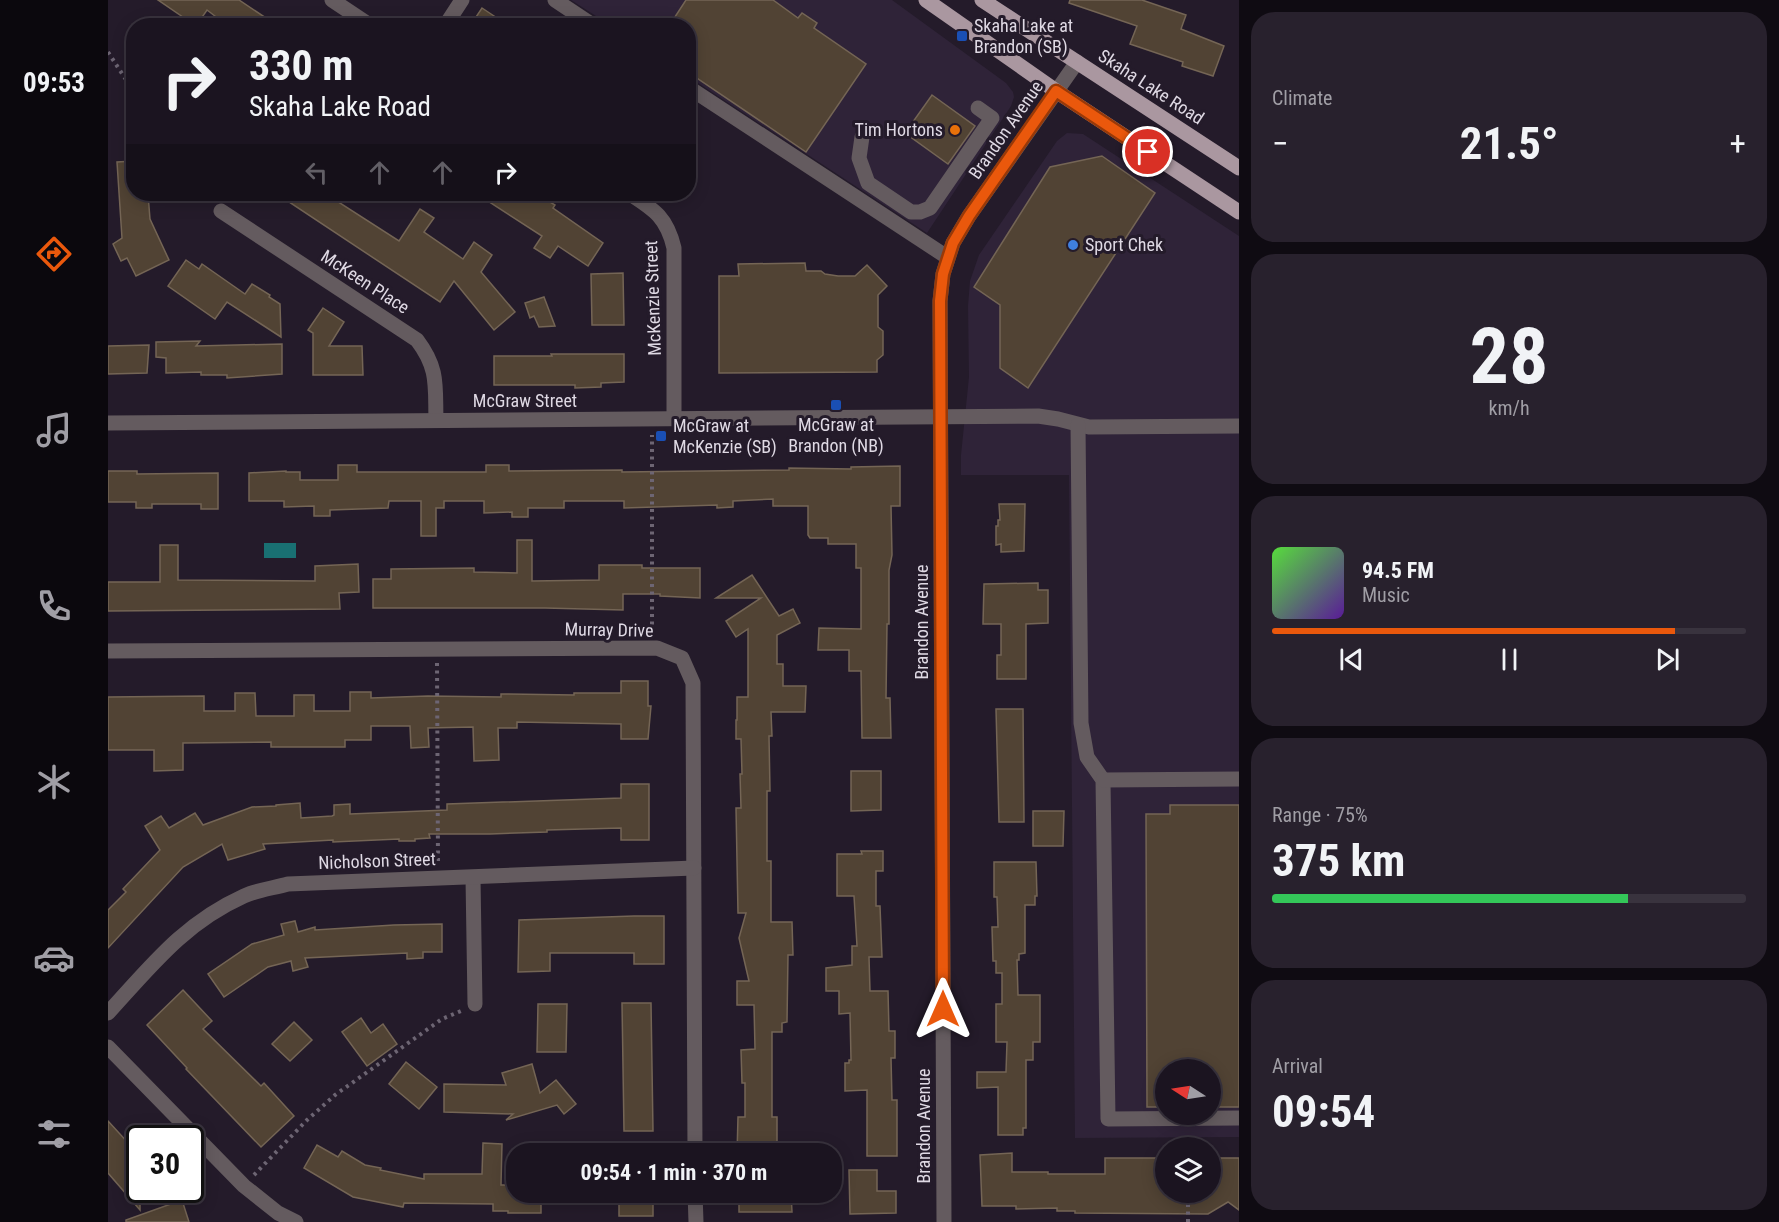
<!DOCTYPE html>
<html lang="en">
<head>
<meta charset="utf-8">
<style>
  body { margin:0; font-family:"Roboto Condensed",sans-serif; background:#28212d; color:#f1f3f6; height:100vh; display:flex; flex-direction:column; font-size:22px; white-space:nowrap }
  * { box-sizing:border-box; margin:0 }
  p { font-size:20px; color:#a09ea5 }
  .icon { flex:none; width:33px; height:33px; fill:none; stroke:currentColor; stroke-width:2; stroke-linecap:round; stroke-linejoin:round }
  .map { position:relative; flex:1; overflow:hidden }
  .sheet { display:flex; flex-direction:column; gap:12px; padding:12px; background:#0f0b12; width:540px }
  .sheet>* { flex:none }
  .guide { position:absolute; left:18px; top:18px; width:570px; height:183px; border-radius:24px; box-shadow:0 3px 15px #0003,0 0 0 2px #39333e; background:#1b1420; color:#f1f3f6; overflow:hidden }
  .needle { width:39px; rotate:282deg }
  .tools { position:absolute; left:1047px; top:1059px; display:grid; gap:12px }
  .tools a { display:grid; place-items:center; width:66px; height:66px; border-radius:50%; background:#1b1420; box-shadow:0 3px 15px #0003,0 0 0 2px #39333e; font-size:30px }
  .speed { position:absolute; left:18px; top:1125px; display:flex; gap:12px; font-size:30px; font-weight:700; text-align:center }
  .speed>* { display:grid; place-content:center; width:78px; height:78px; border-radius:50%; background:#1b1420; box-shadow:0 3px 15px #0003,0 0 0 2px #39333e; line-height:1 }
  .speed .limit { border:3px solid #111; border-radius:9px; background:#fff; color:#111 }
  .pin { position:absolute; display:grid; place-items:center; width:51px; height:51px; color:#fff; margin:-26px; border:3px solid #fff; border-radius:50%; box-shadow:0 2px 6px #0007 }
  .me { position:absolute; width:66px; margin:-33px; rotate:0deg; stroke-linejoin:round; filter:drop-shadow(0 0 4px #0008) }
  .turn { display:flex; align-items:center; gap:21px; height:126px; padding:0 24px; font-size:27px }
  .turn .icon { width:78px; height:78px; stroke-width:2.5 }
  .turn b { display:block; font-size:42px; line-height:51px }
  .lanes { display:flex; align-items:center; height:57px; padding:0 24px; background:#0003; justify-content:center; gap:30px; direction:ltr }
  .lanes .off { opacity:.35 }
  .big { font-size:45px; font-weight:700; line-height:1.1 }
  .sheet .card { flex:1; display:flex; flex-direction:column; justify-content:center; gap:9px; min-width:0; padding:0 21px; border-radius:24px; background:#28212d }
  .sheet .dial { align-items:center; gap:0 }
  .dial b { font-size:78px; line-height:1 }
  .song { display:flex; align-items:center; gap:18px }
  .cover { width:72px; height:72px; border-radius:9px; background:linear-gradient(135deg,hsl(110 70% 55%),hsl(270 70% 35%)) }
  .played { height:6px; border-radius:3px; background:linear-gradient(90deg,#ea580c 85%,#39333e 85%) }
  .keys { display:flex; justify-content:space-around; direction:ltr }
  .heat { display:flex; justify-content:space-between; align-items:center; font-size:33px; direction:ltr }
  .charge { height:9px; border-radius:4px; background:linear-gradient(90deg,#34c759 75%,#39333e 0) }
  .trip { position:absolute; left:398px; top:1143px; width:336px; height:60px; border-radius:24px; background:#1b1420; box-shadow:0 3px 15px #0003,0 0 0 2px #39333e; font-weight:700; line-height:60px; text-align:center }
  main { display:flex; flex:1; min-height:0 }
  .dock { display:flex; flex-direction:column; width:108px; justify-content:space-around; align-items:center; background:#0b080d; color:#a09ea5 }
  .dock .icon { width:42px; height:42px }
  .dock .current { color:#ea580c }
  .dock b { font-size:27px; color:#f1f3f6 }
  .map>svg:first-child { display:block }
</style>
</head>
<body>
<main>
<nav class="dock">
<b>09:53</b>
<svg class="icon current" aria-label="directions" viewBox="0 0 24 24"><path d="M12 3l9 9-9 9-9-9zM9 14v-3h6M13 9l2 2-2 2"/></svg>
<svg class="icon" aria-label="music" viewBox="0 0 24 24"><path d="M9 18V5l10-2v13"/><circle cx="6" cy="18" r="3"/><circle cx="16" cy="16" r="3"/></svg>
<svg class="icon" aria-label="phone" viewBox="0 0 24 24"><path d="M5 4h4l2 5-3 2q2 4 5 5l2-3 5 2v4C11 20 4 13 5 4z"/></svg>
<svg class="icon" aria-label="climate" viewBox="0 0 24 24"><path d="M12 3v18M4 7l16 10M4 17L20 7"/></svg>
<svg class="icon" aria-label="car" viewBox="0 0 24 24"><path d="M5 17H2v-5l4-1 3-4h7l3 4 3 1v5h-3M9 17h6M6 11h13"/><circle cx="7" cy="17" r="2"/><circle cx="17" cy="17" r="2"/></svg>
<svg class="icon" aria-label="filters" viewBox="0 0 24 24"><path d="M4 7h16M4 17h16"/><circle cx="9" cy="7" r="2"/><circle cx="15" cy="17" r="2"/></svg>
</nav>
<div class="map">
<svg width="1131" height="1222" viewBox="0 0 1131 1222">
  <rect width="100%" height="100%" fill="#241b2a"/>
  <g fill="#2f2338" fill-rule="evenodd">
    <path d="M463 0H784L898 83 905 92 906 97 903 106 819 233 581 77 580 26 502 25Z"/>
    <path d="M959 133 975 134 1131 236V1137L967 1138 961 475H853V455L861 377 860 306 862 281 871 255 949 141ZM1058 1070H1102V1114H1058Z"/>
  </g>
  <rect fill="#197072" x="156" y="543" width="32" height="15"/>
  <g fill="#514334" stroke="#746555" stroke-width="1.5">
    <path d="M50 0H131L170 26H120L99 10 88 26Z"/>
    <path d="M578 0H665L690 18 694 13 709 23 706 28 758 64 698 152 580 72V26H561Z"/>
    <path d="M962 0H1034L1078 15 1073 29 1116 46 1105 76 1074 66 1075 62 1022 44 1029 26 961 3Z"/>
    <path d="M374 8 401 26H362Z"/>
    <path d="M824 95 867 126 840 164 797 133Z"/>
    <path d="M994 156 1047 193 920 388 892 368V305L866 287 942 167Z"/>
    <path d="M26 161V194H40L42 219 61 260 28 276 19 258 13 261 5 244 14 238 9 162Z"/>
    <path d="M169 194H218L291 241 312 209 326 218 316 232 355 259 366 242 384 255 373 272 407 312 386 330 346 281 332 302Z"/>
    <path d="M369 194H429L447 205 445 208 495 243 480 266 450 246 442 258 426 248 434 236Z"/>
    <path d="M78 260 91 269 94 264 137 294 144 284 162 295 161 297 172 304 173 337 119 302 107 319 60 286Z"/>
    <path d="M697 263 698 271H713L717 274 730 276H747L759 265 779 286 770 295V327L775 331V355L769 360V372L611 373V276H631L630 264Z"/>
    <path d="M515 273 516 325H484L483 274Z"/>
    <path d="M436 297 447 326 431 327 426 316 422 318 417 303Z"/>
    <path d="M215 308 236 322 221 346H254L255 375H205V333L200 330Z"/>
    <path d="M92 341 88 346 174 344V374L119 378V375H93V372L58 373V358L48 357V342Z"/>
    <path d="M41 345 39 373 0 374V346Z"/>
    <path d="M443 354H516V382L493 383V387L467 388V385H386V356H444Z"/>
    <path d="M230 465H249V472H378V465H401V471L514 470V472L681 470V468L743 469V467L792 466V506H783L784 555 781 570V624H779L778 698H782L783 738H754L753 671H741V650H710L711 628 753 629V568H748V544H720V538H702L700 535V506H665V499L625 501V507L609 508V505L516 508V501H456V508H420V517H404V512L376 513V501H336V508H328V536H313V501H281L280 508 222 510V516H206V506L176 507V501H141V473L178 471V472H192V480H230Z"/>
    <path d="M0 471H29V474L110 473V509H93V504H44V508H28V502H0Z"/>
    <path d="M891 504H917L916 551 893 552V544L888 545V526H890V520H892Z"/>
    <path d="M409 540H424V581L491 580V565H534V568H592V598L552 596V594H515V610L437 608H265V579H283V569L366 568V572L409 573Z"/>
    <path d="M52 545H70V580L207 581V566L250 564 251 592 231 593 232 609 0 611V582H52Z"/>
    <path d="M644 575 671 616 685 609 692 623 669 635V664H675V686H698L697 712H663L664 736H661L662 791H659V861H663V922H684L685 955H680L679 1022 674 1023V1032H664V1117H669V1147L662 1146V1154H629L630 1117H637V1083H634L633 1050 647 1049 646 1005H629V981H641L631 938 638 913H630L628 808H633L632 774H634L633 739H628V720H629V697H640V629L628 637 618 621 653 598H608Z"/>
    <path d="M930 583V590H940V623L918 624V679H889V655H893V624H875L876 584Z"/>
    <path d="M513 681H540V706H543L540 739H513V724L409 722V728H390L391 760 366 761 365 727 320 728 321 747 303 748 302 726H263V740H237V747H163V742L75 743V770L46 771V750H0V697L96 696V711H127V693H147L148 716H186V695H206V711H242V692H263V698L320 696 393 697V694L466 695V693H513Z"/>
    <path d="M888 709H915L916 822H891Z"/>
    <path d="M743 771H773V810L743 811Z"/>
    <path d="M513 784H541V840H513V828L439 830V832L382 834H321L322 838 307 839V841H291V839L225 842V840L155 844 157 849 120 860 114 844 75 867 0 948V910L18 892 15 889 52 850 37 826 53 816 61 828 87 813 95 825 144 807 168 806V805L192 803 193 818 224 816 226 815V805L242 804V814L339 810V804L513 798Z"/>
    <path d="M1062 805H1131V1107H1102V1070H1058V1107H1039L1038 814H1062Z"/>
    <path d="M925 811H956L955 846H925Z"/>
    <path d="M753 851H775V871H768V906H772L774 957H761L762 991H780L781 1031H787V1058H783L784 1100H789V1156H759V1090L737 1091V1063H741V1060H743L742 1013 731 1014V991H718V968L744 965V946H749L746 896H729V854H754Z"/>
    <path d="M886 862H928L929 896H927V905H917V953L911 954V960H909L910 995H932V1042H925V1060H918V1128H915V1135H890V1087L869 1088V1072H898L899 1042H888V1004H894V973H888V961H885L884 927H890L889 897H886Z"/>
    <path d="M526 916H556V964H526V953H442V971L410 972 411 920Z"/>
    <path d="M187 921 190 932 207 927V930L286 925 334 924V952H315V958L299 959V953L197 958 200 967 185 971 183 961 160 967 116 997 100 974 144 944 176 935 173 924Z"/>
    <path d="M75 990 104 1021 95 1029 153 1086 156 1083 186 1116 153 1147 78 1069 79 1068 39 1025Z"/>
    <path d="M514 1003H543L545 1131H516Z"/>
    <path d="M430 1004H459L458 1052H429Z"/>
    <path d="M253 1018 263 1033 275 1024 289 1044 259 1066 234 1032Z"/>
    <path d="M186 1022 204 1040 182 1061 164 1044Z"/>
    <path d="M298 1062 329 1087 311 1109 281 1084Z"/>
    <path d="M424 1064 432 1093 448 1080 468 1104 456 1114 449 1105 398 1120 405 1114 336 1112V1084L398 1085 394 1073Z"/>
    <path d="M0 1121 22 1145 32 1137V1210L0 1173Z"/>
    <path d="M375 1143 394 1144 393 1185H408V1192H433V1213H400V1211H385V1204L296 1203 295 1207 245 1197 196 1168 209 1145 230 1157 234 1151 257 1165 273 1168 272 1170 316 1179V1174H374Z"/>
    <path d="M904 1153V1172H940V1174H997V1158H1058V1192H1102V1158H1131V1210L1120 1202 1100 1214 967 1213V1211H949V1208L908 1209V1206H874L872 1155Z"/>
    <path d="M741 1170H769V1191H788V1213L742 1214Z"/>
    <rect x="511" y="1192" width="34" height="24"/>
    <path d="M631 1192H683L684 1212H631Z"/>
    <path d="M74 1200 81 1222H18V1220Z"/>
  </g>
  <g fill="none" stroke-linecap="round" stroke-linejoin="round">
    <g stroke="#6d6573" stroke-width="4" stroke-dasharray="3 4.5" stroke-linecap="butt">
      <path d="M0 52 26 92"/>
      <path d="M544 632V435"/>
      <path d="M329 663 330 863"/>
      <path d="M1081 1148V1133"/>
      <path d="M146 1175 199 1120 227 1095 334 1019 353 1011"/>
      <path d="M1080 1222V1192"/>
    </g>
    <g stroke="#645b5f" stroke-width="15">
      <path d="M224 0 263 26"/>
      <path d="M447 0 486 26"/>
      <path d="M337 26 354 0"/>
      <path d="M580 87 839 257"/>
      <path d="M754 137 751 158 760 183 803 212H812L822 208 884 118 870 108"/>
      <path d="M522 194C547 210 559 218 566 248V419"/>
      <path d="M113 211 309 340C331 369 327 386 328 420"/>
      <path d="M0 423 930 416 950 419 981 427 1131 426"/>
      <path d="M970 425 973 723 979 757 995 780 1000 1119 1131 1118"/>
      <path d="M0 651 549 648 574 658 585 683 587 1154"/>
      <path d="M995 780 1131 779"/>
      <path d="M365 878 367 1004"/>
      <path d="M0 1013C43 966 76 923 136 896 149 890 166 888 180 884L586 868"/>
      <path d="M0 1047 136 1186 170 1213 188 1222"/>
      <path d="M587 1192 588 1222"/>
      <path d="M836 1222 832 301 835 274 845 243 861 216 969 62"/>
    </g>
    <g stroke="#aa97a0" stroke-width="15">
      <path d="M818 0 948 91 1131 212"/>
      <path d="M874 0 1131 168"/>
    </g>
  </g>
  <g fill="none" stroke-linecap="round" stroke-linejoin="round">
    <g stroke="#983908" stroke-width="15">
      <path id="route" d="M835 1009 832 301 835 274 845 243 861 216 948 91 1040 152"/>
    </g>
    <use href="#route" stroke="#ea580c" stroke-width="10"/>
  </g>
  <g fill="#1a4fb4" stroke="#241b2a" stroke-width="2">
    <rect x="848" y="30" width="12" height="12" rx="3"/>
    <rect x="722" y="399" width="12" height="12" rx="3"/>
    <rect x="547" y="430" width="12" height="12" rx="3"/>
  </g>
  <circle fill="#e8710a" stroke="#241b2a" stroke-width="2" cx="847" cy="130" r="6"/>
  <circle fill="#3f7fe0" stroke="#241b2a" stroke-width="2" cx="965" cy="245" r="6"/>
  <g text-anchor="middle" stroke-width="6" stroke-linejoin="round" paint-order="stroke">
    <g font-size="18" fill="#dfd9e4" stroke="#241b2a" text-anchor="start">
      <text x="866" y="32">Skaha Lake at<tspan x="866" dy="21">Brandon (SB)</tspan></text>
      <text x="835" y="136" text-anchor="end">Tim Hortons</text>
      <text x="977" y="251">Sport Chek</text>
      <text x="728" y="431" text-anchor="middle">McGraw at<tspan x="728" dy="21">Brandon (NB)</tspan></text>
      <text x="565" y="432">McGraw at<tspan x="565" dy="21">McKenzie (SB)</tspan></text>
    </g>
    <g font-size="18" fill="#dfd9e4" stroke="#241b2a">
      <text transform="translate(1043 87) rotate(33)" y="6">Skaha Lake Road</text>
      <text transform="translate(898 130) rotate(-55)" y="6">Brandon Avenue</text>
      <text transform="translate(257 282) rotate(33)" y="6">McKeen Place</text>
      <text transform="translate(545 298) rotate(-92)" y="6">McKenzie Street</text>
      <text x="417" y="407">McGraw Street</text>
      <text transform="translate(814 622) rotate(-90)" y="6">Brandon Avenue</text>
      <text transform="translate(501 630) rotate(1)" y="6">Murray Drive</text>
      <text transform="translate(269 861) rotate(-2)" y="6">Nicholson Street</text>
      <text transform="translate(816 1126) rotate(-90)" y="6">Brandon Avenue</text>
    </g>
  </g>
</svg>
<div class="tools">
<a><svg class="needle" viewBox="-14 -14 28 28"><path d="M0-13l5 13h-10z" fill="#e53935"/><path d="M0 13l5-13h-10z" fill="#a09ea5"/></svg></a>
<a><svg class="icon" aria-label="layers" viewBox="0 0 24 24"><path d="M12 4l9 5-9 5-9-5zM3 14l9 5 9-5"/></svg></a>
</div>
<div class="speed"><div class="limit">30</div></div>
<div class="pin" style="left:1040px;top:152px;background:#d93025"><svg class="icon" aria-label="arrive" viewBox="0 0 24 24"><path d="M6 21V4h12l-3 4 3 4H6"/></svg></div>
<svg class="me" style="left:835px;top:1009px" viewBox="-20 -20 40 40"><path d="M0-17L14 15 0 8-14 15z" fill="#ea580c" stroke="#fff" stroke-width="4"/></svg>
<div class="trip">09:54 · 1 min · 370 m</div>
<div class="guide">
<div class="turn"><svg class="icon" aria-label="right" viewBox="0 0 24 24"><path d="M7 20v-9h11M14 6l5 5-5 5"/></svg><div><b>330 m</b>Skaha Lake Road</div></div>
<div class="lanes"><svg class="icon off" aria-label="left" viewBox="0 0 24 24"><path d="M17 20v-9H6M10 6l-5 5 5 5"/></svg><svg class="icon off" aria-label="ahead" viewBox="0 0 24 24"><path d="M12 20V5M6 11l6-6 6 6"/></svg><svg class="icon off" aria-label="ahead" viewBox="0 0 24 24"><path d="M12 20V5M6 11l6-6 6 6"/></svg><svg class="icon" aria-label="right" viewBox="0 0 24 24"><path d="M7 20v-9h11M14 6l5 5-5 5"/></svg></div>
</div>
</div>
<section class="sheet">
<div class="card"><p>Climate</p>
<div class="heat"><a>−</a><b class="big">21.5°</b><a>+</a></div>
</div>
<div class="card dial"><b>28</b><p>km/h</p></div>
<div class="card">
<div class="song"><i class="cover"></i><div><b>94.5 FM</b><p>Music</p></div></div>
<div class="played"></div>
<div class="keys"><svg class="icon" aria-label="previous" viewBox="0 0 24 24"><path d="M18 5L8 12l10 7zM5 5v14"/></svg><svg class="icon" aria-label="pause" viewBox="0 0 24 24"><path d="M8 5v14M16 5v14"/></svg><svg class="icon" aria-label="next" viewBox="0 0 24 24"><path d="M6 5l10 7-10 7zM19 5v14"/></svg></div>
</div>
<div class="card"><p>Range · 75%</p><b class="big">375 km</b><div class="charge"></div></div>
<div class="card"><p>Arrival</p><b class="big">09:54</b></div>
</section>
</main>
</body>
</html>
